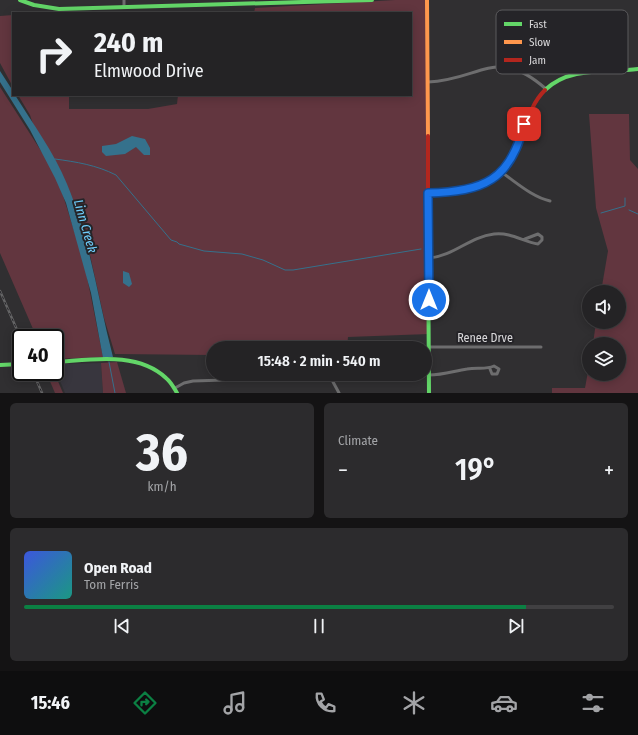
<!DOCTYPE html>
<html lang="en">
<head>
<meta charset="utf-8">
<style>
  body { margin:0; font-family:"Fira Sans Condensed",sans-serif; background:#2c2b2d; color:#f1f3f6; height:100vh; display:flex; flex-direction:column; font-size:15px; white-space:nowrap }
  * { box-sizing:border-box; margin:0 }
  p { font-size:13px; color:#a3a4a7 }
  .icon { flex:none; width:22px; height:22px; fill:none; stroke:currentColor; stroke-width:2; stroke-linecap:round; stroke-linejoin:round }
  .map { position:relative; height:393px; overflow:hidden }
  .sheet { display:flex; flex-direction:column; gap:10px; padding:10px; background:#141314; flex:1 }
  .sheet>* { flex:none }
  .hud { position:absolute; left:12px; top:12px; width:400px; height:84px; border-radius:0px; box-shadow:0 2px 10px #0003,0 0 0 1px #414042; background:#242325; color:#f1f3f6; overflow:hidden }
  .controls { position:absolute; left:582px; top:285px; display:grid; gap:8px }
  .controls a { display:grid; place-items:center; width:44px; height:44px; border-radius:50%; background:#242325; box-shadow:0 2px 10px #0003,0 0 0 1px #414042; font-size:20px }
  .speed { position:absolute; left:12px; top:329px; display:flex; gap:8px; font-size:20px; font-weight:700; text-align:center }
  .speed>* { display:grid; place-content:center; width:52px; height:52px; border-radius:50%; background:#242325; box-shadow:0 2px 10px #0003,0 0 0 1px #414042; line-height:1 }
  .speed .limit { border:2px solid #111; border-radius:6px; background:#fff; color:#111 }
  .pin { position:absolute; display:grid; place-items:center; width:34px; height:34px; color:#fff; margin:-17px; border-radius:8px; box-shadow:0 2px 6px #0006 }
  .me { position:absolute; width:44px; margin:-22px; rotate:0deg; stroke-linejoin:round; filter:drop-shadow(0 0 3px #0008) }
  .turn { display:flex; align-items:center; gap:14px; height:84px; padding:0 16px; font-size:18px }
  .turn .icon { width:52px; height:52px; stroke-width:2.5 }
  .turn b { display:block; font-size:28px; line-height:34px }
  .big { font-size:30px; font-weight:600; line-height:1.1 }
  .sheet .card { flex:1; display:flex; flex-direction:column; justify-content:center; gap:6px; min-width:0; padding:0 14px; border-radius:6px; background:#2c2b2d }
  .sheet .dial { align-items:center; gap:0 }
  .dial b { font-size:52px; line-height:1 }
  .song { display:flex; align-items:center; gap:12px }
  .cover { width:48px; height:48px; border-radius:6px; background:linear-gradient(135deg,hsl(230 70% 55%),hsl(170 70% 35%)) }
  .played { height:4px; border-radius:2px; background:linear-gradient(90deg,#0b8043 85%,#414042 85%) }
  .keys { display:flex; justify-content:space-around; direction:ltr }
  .heat { display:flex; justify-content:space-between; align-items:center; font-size:22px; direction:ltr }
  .sheet .tiles { flex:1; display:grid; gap:10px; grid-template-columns:1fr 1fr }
  .card:last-child { grid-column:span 2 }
  .trip { position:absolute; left:206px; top:341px; width:226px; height:40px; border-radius:20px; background:#242325; box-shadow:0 2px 10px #0003,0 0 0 1px #414042; font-weight:600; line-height:40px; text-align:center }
  .dock { display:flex; height:64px; justify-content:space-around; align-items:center; background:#0e0e0f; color:#a3a4a7 }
  .dock .icon { width:28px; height:28px }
  .dock .selected { color:#0b8043 }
  .dock b { font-size:18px; color:#f1f3f6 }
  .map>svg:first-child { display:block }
</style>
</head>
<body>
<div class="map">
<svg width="638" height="393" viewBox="0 0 638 393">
  <rect width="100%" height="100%" fill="#302f31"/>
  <path fill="#38363e" d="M101 363 103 393H65L55 369V364Z"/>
  <g fill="#62363f">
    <path d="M395 0H427L429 334 348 337 347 348H213V355L115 354 104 318 80 210 60 186 84 262 103 357 55 359V338H37L0 253V87L43 154 30 115 18 95H69V109H148L177 104 178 95H411V13H254L255 8Z"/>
    <path d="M13 15V87L0 63V16Z"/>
    <path d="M589 114H629L630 160 638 169V393H552V388H585L589 366V374H619V344H593L596 322H619V292H601L608 251 596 208Z"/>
    <path d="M117 362 126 393H103L101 363Z"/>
    <path d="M46 372H54L63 393H55Z"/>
  </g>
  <g fill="#35718c">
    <path d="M0 71 13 91V95H15C33 124 54 152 67 184 90 239 98 300 113 357L103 358 91 293 66 203 55 178 30 130 0 82Z"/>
    <path d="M132 136 145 139 150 148V155H144L136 147 125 154 106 156 102 152V146L116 144Z"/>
    <path d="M123 271 129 273 132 284 129 287 123 283Z"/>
  </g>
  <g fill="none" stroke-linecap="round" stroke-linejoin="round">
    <g stroke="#35718c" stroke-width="1">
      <path d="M55 159C77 162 96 165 116 175L171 240 177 242 179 244 204 251 242 254 263 260 285 270H293L421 249"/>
      <path d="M629 210 638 214"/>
      <path d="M601 213 625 206V198"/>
      <path d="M109 362 115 393"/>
    </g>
    <g stroke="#6d6d6e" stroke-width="3">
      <path d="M124 0V7"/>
      <path d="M428 82C481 80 496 45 546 89"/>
      <path d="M501 172C516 182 532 197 550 201"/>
      <path d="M429 258C454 256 469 237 494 234 512 232 523 242 538 244L542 240V237L538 234 525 239"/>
      <path d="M429 347H541"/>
      <path d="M429 375C443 375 454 371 467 369 478 367 485 370 494 366L499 369 497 374H492L490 369"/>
      <path d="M175 388 184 383 193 381 291 378 319 374 326 375 332 380 339 393"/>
    </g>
    <g stroke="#63d668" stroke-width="4">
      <path d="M20 0 34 5 59 9 372 0"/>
      <path d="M545 90C570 66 606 73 638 69"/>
      <path d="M428 228 429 393"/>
      <path d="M55 362C91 360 137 351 166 378 171 382 174 388 177 393"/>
      <path d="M0 365 21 364"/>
    </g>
    <path stroke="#ff974d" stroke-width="4" d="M427 0 428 136"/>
    <g stroke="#b3261e" stroke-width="4">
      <path d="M428 136V228"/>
      <path d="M428 193C468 191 505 185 520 142 527 123 530 105 545 90"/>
    </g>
    <g stroke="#656566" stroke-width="2.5">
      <g id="rail">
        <path d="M0 291 21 339"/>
        <path d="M33 372 42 393"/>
      </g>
    </g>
    <use href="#rail" stroke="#252428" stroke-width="1" stroke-dasharray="3" stroke-linecap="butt"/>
  </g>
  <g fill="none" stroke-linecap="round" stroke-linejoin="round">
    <g stroke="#114b97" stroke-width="10">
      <path id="route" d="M429 300 428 193C483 192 511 180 524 124"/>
    </g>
    <use href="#route" stroke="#1a73e8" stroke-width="7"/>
  </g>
  <g text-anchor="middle" stroke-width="4" stroke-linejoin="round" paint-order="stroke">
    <g font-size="12" fill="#d9d8da" stroke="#252428">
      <text x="485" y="342">Renee Drve</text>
    </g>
    <g font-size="13" font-style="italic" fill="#6ecdfb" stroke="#252428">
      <text transform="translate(86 226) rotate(74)" y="5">Linn Creek</text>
    </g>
  </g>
  <rect x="496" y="10" width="132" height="64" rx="6" fill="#252428" stroke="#5b5a5d" stroke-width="1"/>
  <rect x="504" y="22" width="18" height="4" fill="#63d668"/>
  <rect x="504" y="40" width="18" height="4" fill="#ff974d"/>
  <rect x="504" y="58" width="18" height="4" fill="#b3261e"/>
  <g font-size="11" fill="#d9d8da">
    <text x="529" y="28">Fast</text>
    <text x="529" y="46">Slow</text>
    <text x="529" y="64">Jam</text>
  </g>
</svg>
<div class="controls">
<a><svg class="icon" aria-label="sound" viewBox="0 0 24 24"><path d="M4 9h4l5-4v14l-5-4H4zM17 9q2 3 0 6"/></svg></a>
<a><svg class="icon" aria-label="layers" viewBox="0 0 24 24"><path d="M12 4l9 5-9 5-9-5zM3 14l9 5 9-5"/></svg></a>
</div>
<div class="speed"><div class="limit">40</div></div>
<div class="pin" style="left:524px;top:124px;background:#d93025"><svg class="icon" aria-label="arrive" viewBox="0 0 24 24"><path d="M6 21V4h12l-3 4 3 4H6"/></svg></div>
<svg class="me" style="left:429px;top:300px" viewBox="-20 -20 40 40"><circle r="17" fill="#1a73e8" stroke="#fff" stroke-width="3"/><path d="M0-11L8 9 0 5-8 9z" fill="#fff"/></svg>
<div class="trip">15:48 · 2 min · 540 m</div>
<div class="hud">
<div class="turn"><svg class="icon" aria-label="right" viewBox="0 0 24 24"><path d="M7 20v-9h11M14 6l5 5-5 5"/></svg><div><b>240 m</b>Elmwood Drive</div></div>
</div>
</div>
<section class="sheet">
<div class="tiles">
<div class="card dial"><b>36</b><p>km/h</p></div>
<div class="card"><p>Climate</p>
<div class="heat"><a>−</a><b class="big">19°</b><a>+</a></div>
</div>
<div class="card">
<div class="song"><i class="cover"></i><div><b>Open Road</b><p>Tom Ferris</p></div></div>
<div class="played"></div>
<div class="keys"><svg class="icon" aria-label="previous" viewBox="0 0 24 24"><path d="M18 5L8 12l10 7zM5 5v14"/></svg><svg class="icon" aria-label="pause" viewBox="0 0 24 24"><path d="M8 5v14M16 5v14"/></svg><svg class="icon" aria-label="next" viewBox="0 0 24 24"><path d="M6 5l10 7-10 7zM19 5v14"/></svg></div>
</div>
</div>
</section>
<nav class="dock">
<b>15:46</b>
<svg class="icon selected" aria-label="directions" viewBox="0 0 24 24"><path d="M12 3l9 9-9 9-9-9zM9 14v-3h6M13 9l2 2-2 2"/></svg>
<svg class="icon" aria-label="music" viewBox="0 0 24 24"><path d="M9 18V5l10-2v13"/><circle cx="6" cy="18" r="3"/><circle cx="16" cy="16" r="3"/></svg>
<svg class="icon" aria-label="phone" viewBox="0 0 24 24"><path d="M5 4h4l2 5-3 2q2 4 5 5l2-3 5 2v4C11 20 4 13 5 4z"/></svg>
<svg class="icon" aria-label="climate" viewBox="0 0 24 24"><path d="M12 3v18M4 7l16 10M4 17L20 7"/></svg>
<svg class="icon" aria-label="car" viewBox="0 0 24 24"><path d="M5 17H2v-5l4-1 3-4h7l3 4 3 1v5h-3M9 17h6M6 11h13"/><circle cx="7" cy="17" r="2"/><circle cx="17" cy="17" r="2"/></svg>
<svg class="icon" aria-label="filters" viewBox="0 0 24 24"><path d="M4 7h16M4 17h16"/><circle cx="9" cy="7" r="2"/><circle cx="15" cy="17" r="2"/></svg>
</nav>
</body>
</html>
